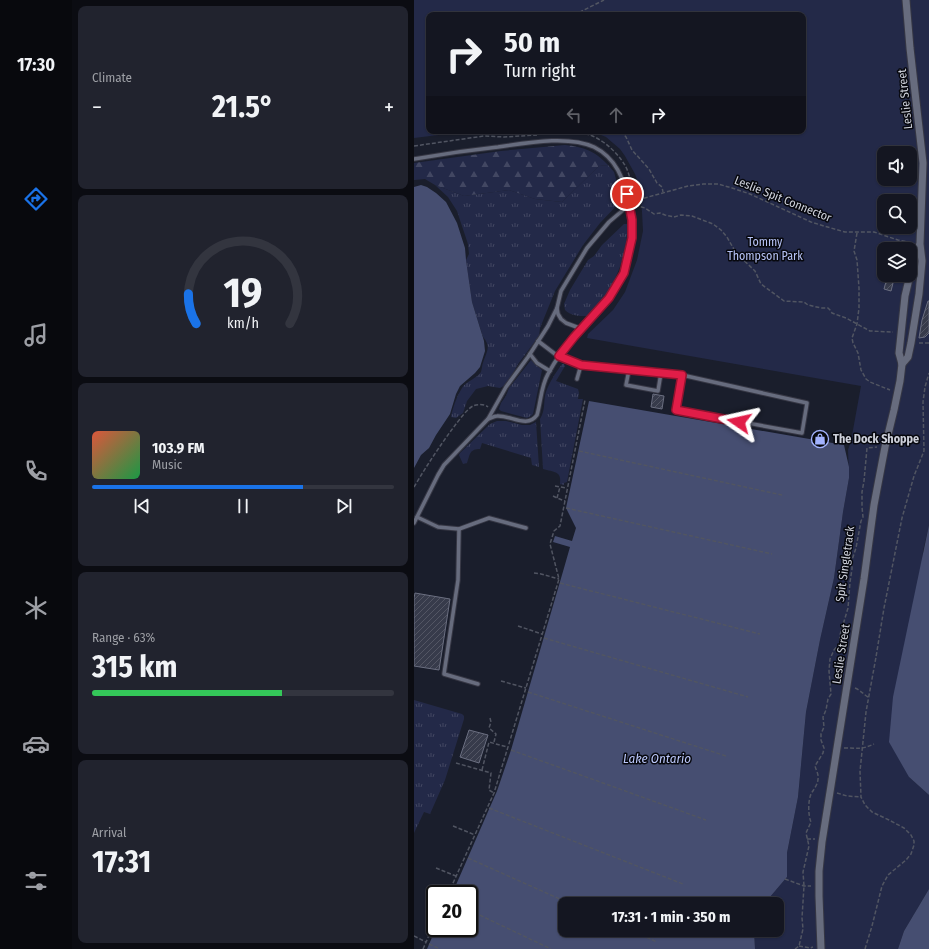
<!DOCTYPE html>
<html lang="en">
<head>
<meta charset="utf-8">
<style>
  body { margin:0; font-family:"Fira Sans Condensed",sans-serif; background:#21232e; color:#f1f3f6; height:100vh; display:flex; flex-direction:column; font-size:15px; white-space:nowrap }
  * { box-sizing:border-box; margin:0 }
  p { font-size:13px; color:#9d9fa5 }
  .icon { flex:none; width:22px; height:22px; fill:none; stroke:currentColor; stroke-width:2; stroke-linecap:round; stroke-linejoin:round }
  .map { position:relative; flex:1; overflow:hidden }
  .sheet { display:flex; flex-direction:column; gap:6px; padding:6px; background:#0b0c12; width:342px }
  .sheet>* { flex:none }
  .banner { position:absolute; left:12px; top:12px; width:380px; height:122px; border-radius:8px; box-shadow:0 1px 3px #0004,0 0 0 1px #33353f; background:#141621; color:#f1f3f6; overflow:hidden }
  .controls { position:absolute; left:463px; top:146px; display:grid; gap:8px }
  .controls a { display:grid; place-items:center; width:40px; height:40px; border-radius:8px; background:#141621; box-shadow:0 1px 3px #0004,0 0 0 1px #33353f; font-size:20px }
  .speed { position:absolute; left:12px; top:885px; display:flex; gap:8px; font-size:20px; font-weight:700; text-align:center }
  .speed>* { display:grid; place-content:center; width:52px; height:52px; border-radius:50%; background:#141621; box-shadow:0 1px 3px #0004,0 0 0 1px #33353f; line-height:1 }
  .speed .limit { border:2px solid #111; border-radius:6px; background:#fff; color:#111 }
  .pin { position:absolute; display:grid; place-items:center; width:34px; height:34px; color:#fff; margin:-17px; border:2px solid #fff; border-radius:50%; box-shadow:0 1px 4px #0007 }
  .me { position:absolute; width:44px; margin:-22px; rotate:281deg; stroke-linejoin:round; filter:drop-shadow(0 0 3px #0008) }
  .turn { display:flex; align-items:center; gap:14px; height:84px; padding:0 12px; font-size:18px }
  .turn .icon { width:52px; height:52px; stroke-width:2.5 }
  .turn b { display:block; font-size:28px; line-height:34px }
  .lanes { display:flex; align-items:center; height:38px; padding:0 12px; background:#0003; justify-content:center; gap:20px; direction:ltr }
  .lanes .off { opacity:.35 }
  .big { font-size:30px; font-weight:700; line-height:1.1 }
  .sheet .card { flex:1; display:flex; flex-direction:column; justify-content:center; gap:6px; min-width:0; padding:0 14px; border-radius:8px; background:#21232e }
  .sheet .dial { align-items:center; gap:0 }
  .dial svg { height:104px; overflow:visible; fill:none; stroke:#33353f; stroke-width:7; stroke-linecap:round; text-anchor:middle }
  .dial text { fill:#f1f3f6; stroke:none }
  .song { display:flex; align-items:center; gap:12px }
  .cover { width:48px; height:48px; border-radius:6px; background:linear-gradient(135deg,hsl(10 70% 55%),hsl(140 70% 35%)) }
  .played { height:4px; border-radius:2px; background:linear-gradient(90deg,#1a73e8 70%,#33353f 70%) }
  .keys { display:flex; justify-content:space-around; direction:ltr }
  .heat { display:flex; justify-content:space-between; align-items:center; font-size:22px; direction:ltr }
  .charge { height:6px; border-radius:3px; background:linear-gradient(90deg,#34c759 63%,#33353f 0) }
  .trip { position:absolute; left:144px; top:897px; width:226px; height:40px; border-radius:8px; background:#141621; box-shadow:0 1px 3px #0004,0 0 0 1px #33353f; font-weight:700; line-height:40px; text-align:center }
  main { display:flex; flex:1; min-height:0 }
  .tab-bar { display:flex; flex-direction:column; width:72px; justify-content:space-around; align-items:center; background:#08090d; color:#9d9fa5 }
  .tab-bar .icon { width:28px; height:28px }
  .tab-bar .current { color:#1a73e8 }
  .tab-bar b { font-size:18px; color:#f1f3f6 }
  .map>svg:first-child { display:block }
</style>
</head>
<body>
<main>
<nav class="tab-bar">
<b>17:30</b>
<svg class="icon current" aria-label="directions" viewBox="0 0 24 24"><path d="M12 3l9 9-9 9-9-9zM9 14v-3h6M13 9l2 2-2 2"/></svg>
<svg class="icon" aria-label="music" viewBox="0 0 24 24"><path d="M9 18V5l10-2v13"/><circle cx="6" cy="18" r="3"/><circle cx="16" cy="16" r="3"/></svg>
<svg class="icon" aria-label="phone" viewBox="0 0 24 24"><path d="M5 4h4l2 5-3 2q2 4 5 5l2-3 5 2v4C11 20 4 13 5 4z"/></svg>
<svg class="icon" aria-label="climate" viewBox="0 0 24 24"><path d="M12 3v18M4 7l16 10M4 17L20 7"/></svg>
<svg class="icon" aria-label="car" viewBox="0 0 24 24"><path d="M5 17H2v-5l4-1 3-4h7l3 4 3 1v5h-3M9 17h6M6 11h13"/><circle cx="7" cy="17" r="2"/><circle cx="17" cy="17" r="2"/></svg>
<svg class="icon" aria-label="filters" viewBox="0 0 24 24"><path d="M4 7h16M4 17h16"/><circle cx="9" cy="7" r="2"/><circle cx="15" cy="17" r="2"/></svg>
</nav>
<section class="sheet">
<div class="card"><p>Climate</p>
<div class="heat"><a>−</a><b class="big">21.5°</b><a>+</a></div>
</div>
<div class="card dial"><svg viewBox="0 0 100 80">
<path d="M14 69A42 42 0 1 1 86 69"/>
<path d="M14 69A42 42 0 0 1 8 46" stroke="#1a73e8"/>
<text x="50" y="56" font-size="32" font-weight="700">19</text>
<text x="50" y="72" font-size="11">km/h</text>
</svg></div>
<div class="card">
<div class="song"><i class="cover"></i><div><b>103.9 FM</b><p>Music</p></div></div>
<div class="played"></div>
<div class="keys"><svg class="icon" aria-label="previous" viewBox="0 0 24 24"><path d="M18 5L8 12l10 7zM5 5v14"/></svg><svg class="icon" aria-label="pause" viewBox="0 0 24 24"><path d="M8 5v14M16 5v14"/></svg><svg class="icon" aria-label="next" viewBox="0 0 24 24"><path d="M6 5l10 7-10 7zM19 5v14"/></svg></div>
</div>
<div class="card"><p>Range · 63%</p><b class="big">315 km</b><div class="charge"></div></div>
<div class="card"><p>Arrival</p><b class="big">17:31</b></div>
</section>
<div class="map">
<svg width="515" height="949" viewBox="0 0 515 949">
  <defs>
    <pattern id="grass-tufts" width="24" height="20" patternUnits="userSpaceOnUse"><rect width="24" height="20" fill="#232948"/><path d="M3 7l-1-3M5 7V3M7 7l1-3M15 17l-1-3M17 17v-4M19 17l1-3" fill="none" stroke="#424762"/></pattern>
    <pattern id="forest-firs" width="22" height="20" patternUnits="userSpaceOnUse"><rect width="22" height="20" fill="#232948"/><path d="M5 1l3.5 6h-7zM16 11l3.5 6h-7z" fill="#424762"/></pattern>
    <pattern id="building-hatch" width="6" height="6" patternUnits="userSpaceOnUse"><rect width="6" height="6" fill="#373b4b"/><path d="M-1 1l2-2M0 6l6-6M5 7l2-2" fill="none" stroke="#535664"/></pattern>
  </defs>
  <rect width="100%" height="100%" fill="#1a1e2c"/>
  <g fill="url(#grass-tufts)">
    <path d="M194 165 200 172 207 197V201L186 223 169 245 141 291 126 328 125 336 104 364 93 384 86 388 74 386 62 389 53 401 49 413 42 418 37 417C39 407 43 396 48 388 52 381 64 378 67 372 68 369 68 365 69 363 72 352 78 347 69 337L58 302 52 260 55 254 54 244 43 211 34 197 21 185 50 196 95 190 121 199 148 202 185 166Z"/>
    <path d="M210 224H214C213 252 204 280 186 303 182 308 177 312 173 316 165 316 157 316 151 310L150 304 156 290 174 260 180 256 188 245Z"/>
    <path d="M117 360 128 370 119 414 117 416 113 418 87 411 85 409 87 403 92 396 95 388Z"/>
    <path d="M148 364H150L151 366 142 381 164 389 165 393 164 399H169L153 482 150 483V485L146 484C148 471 140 472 129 469L126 419C132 409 129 402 132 392 136 381 141 374 148 364Z"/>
    <path d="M83 421H92L108 425H116L122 422 125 467 118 465 117 458 68 443 66 449C55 449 56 455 53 463L49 464 45 455 46 453 76 424Z"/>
    <path d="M0 700 48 714 50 716V719L31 780 16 814 10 812 0 833Z"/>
  </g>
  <path fill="url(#forest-firs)" d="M151 145C170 147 181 151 194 165L185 166 148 202 121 199 95 190 50 196 21 185 11 179 0 180V163L87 151Z"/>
  <path fill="#232948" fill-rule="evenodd" d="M0 0H515V525L509 551 495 777 515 795V889L490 931 484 949H341L340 930H363V904H350L373 877V853L384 797 392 712 406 640 420 578 429 512 435 478 434 450 437 441 447 386 173 338 174 334 199 310 211 292 223 260 229 231 228 212 226 188 221 174 211 156 206 149 192 137 177 131H389V15H15V131H57L0 138ZM470 153H496V179H470ZM470 201H496V227H470ZM470 249H496V275H470Z"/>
  <g fill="#464e71">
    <path d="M7 185 13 187 22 193 32 202 43 223 51 248 52 260 58 302 70 341 71 351 66 367 61 373 46 386 42 394 36 414 22 435 15 448 7 455 0 468V187Z"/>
    <path d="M175 401 430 445 435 467V478L429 512 420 578 406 640 392 712 384 797 373 853V877L350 904H151V930H340L341 949H13L22 928H55V894H38L83 791 97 750 150 568 156 547 139 542 141 536 158 541 162 528 152 508Z"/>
    <path d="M515 525V795L495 777 475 742 479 697Z"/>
    <path d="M515 889V949H484L490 931Z"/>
  </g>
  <g fill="url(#building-hatch)" stroke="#6b6f81">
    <path d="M473 278 480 279 477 291 470 289Z"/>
    <path d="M514 301H515V333L511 337 505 338 508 320Z"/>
    <path d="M239 394 250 396 248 409 237 407Z"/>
    <path d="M1 593 36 599 25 670 0 666V598Z"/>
    <path d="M55 730 74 735 65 763 46 757Z"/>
  </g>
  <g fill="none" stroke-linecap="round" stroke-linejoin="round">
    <g stroke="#363744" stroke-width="5.5">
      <g id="service">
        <path d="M0 159C28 154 56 150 84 147 112 143 154 135 180 147 202 158 210 179 214 201 217 213 219 225 218 237 217 252 211 271 204 284 193 305 175 319 160 337 150 348 141 361 134 374 127 386 127 401 123 415 113 429 97 415 83 416 80 416 77 418 74 419L30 465 24 475 0 523"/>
        <path d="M168 329 152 323 147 319 144 314 143 308 147 291 173 248 195 222 215 205"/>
        <path d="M124 341 145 357 167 365 268 375 393 403 388 433 262 410 268 375"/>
        <path d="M116 354 123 363 136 371"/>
        <path d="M215 370 212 385 244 391 247 373"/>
        <path d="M163 379 167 365"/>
        <path d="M74 419 92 387 114 357 134 326 143 308"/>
        <path d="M3 517 24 527 45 529 75 518 112 528"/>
        <path d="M45 529 44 580 30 674 64 684"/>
      </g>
    </g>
    <g stroke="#363744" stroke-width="9">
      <g id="minor">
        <path d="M496 274 499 259 505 246"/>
        <path d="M488 364 494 357 497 343 505 294 508 261 506 244 509 163 496 48 492 0"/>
        <path d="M407 949 405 896V871L408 842 450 579 460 505 471 447 480 410 486 381 488 364 485 353 491 296 496 275"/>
      </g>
    </g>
    <g stroke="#515562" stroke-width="1.5" stroke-dasharray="4 2" stroke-linecap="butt">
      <path d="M160 15 190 0"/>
      <path d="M207 131 212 137 218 150 235 169 243 183 248 187 249 192"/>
      <path d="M147 134C155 134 164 133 172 134 188 137 209 157 214 172 218 183 216 192 227 199"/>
      <path d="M0 146 70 136 90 137 123 135"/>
      <path d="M219 203 223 202 227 199 274 186 289 184H304L318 188 336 194 397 222 410 226 431 232H460L484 240 499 243"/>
      <path d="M221 205 231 208 240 214 246 213 251 215 260 217 267 215 278 216 299 224 307 230 313 237 322 253 341 271 347 284 370 301 390 302 394 305 407 308H414L416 310 418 313 432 318 456 331 479 332"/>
      <path d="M443 233 440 251 443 260 445 288V308L443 324 438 338 439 343 444 353 447 370 452 379 456 382 476 390"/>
      <path d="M505 343H515"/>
      <path d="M165 451 368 495"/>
      <path d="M141 486 153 488"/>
      <path d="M0 487C13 465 27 444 42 424 46 419 54 408 59 406 63 404 71 404 74 407"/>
      <path d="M139 496 143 498 151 501"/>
      <path d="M143 498 146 487"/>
      <path d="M152 508 358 554"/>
      <path d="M120 573 127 574 145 579"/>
      <path d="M146 583 346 634"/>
      <path d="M104 626 128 634"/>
      <path d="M130 638 334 697"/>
      <path d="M87 681 112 688"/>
      <path d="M441 688C446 690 449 694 454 697"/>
      <path d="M114 692 312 756"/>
      <path d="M76 718 77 722 75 728 82 734 80 742"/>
      <path d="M430 748C444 748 447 750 460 744"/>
      <path d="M97 750 292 820"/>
      <path d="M42 763 77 773 75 790 80 793"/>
      <path d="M68 770 75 742 93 747"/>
      <path d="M423 793 433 796 447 797"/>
      <path d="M75 808 269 884"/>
      <path d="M39 826 61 835"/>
      <path d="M393 839H401"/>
      <path d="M54 858 157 904"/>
      <path d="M22 868 42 876"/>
      <path d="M371 879 390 886H397"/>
      <path d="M34 894 80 793 145 579 136 544 140 531 146 526 171 400"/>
      <path d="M55 910 137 949"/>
      <path d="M216 930 243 942"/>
      <path d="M0 936 12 942"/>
      <path d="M15 944 26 949"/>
      <path d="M385 946 396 948 399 947"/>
      <path d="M9 949 21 922"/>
      <path d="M381 949 385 946 389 929 388 918 390 886 389 872 395 846 392 833 397 822C394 815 394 801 397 794 400 789 404 784 404 779 405 775 402 770 401 766L409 753 410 748 407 740V734L410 727 409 717 412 710 414 699 417 694 415 671 416 659 420 650 426 643V635L434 608 436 582 438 569V560L442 548 447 521 449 517 448 507V492L450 481 453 448 463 447"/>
      <path d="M451 949 458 926 468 886 474 875 492 860 497 854 500 845V841L497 835 490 828 475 820 458 812 451 805 447 797 446 771 452 712 462 657 470 608 488 518 500 476 510 451 509 402 511 387 515 373"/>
    </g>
    <use href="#service" stroke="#676c7e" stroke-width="3.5"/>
    <use href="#minor" stroke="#676c7e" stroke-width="7"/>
  </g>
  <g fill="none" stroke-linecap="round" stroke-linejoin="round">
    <g stroke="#92132f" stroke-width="10">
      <path id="route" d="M213 194 218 220V238L210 273 195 298 160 337 145 356 167 365 268 375 262 410 325 422"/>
    </g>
    <use href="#route" stroke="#e11d48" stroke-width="7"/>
  </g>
  <defs>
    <g id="shop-ring" transform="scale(0.9)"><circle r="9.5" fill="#07080e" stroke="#a2b2fd" stroke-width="1.5"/><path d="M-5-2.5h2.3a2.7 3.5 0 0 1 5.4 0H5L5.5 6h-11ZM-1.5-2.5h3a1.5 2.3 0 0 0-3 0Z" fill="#a2b2fd"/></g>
  </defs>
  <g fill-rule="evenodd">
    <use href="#shop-ring" x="406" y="439"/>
  </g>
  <g text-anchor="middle" stroke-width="3" stroke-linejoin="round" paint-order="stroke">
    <g font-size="12" fill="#ced1db" stroke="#07080e">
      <text transform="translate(491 99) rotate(-96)" y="4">Leslie Street</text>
      <text transform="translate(369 199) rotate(22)" y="4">Leslie Spit Connector</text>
      <text transform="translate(431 564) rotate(-82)" y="4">Spit Singletrack</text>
      <text transform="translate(427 654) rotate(-81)" y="4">Leslie Street</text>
    </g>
    <g font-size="12" fill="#b7c3f6" stroke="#07080e">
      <text x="351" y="246">Tommy<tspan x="351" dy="14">Thompson Park</tspan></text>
    </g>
    <g font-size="12" font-weight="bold" fill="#ced1db" stroke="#07080e" text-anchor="start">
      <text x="419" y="443">The Dock Shoppe</text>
    </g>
    <g font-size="13" font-style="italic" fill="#bcc8fb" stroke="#07080e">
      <text x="243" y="763">Lake Ontario</text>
    </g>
  </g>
</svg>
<div class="controls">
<a><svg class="icon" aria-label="sound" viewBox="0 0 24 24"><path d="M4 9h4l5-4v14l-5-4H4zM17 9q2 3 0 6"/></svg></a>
<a><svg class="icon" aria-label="search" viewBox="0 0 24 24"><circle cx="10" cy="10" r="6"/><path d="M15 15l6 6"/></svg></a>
<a><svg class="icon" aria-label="layers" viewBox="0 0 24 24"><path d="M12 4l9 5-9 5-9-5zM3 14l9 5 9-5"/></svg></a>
</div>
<div class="speed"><div class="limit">20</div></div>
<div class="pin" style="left:213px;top:194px;background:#d93025"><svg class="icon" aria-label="arrive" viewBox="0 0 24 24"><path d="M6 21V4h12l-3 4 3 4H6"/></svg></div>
<svg class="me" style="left:325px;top:422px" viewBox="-20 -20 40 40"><path d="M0-17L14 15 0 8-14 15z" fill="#e11d48" stroke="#fff" stroke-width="4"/></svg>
<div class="trip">17:31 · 1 min · 350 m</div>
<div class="banner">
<div class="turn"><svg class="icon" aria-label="right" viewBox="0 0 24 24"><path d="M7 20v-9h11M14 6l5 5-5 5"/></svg><div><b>50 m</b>Turn right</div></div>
<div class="lanes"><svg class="icon off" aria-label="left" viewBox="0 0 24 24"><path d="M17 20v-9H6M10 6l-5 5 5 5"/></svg><svg class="icon off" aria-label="ahead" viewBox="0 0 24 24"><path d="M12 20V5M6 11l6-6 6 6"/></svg><svg class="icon" aria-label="right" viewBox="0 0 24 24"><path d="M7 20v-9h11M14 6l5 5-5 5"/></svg></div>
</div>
</div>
</main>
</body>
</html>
